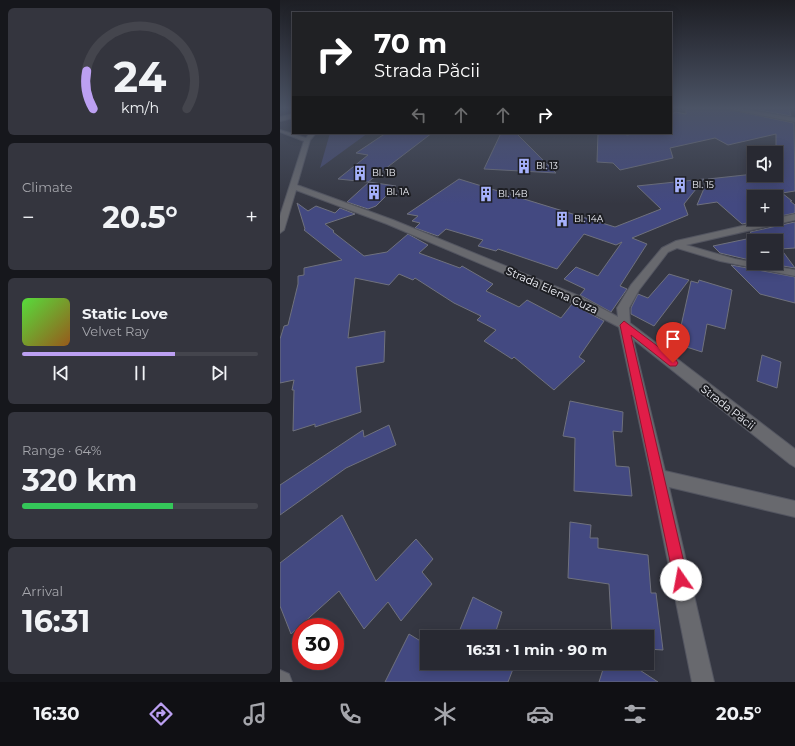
<!DOCTYPE html>
<html lang="en">
<head>
<meta charset="utf-8">
<style>
  body { margin:0; font-family:Montserrat,sans-serif; background:#34353e; color:#f1f3f6; height:100vh; display:flex; flex-direction:column; font-size:15px; white-space:nowrap }
  * { box-sizing:border-box; margin:0 }
  p { font-size:13px; color:#a5a6ac }
  .icon { flex:none; width:22px; height:22px; fill:none; stroke:currentColor; stroke-width:2; stroke-linecap:round; stroke-linejoin:round }
  .map { position:relative; flex:1; overflow:hidden }
  .panel { display:flex; flex-direction:column; gap:8px; padding:8px; background:#16171c; width:280px }
  .panel>* { flex:none }
  .guide { position:absolute; left:12px; top:12px; width:380px; height:122px; border-radius:0px; box-shadow:0 2px 10px #0003,0 0 0 1px #44454d; background:#202124; color:#fff; overflow:hidden }
  .controls { position:absolute; left:467px; top:146px; display:grid; gap:8px }
  .controls a { display:grid; place-items:center; width:36px; height:36px; border-radius:0px; background:#282932; box-shadow:0 2px 10px #0003,0 0 0 1px #44454d; font-size:20px }
  .speed { position:absolute; left:12px; top:618px; display:flex; gap:8px; font-size:20px; font-weight:700; text-align:center }
  .speed>* { display:grid; place-content:center; width:52px; height:52px; border-radius:50%; background:#282932; box-shadow:0 2px 10px #0003,0 0 0 1px #44454d; line-height:1 }
  .speed .limit { border:6px solid #d22; background:#fff; color:#111 }
  .pin { position:absolute; display:grid; place-items:center; width:34px; height:34px; color:#fff; margin:-41px -17px; border-radius:50% 50% 50% 0; rotate:-45deg; box-shadow:0 0 4px #0007 }
  .pin .icon { rotate:45deg }
  .me { position:absolute; width:44px; margin:-22px; rotate:348deg; stroke-linejoin:round; filter:drop-shadow(0 0 3px #0008) }
  .turn { display:flex; align-items:center; gap:14px; height:84px; padding:0 16px; font-size:18px }
  .turn .icon { width:52px; height:52px; stroke-width:2.5 }
  .turn b { display:block; font-size:28px; line-height:34px }
  .lanes { display:flex; align-items:center; height:38px; padding:0 16px; background:#0003; justify-content:center; gap:20px; direction:ltr }
  .lanes .off { opacity:.35 }
  .big { font-size:30px; font-weight:700; line-height:1.1 }
  .panel .card { flex:1; display:flex; flex-direction:column; justify-content:center; gap:6px; min-width:0; padding:0 14px; border-radius:6px; background:#34353e }
  .panel .dial { align-items:center; gap:0 }
  .dial svg { height:104px; overflow:visible; fill:none; stroke:#44454d; stroke-width:7; stroke-linecap:round; text-anchor:middle }
  .dial text { fill:#f1f3f6; stroke:none }
  .song { display:flex; align-items:center; gap:12px }
  .cover { width:48px; height:48px; border-radius:6px; background:linear-gradient(135deg,hsl(110 70% 55%),hsl(30 70% 35%)) }
  .played { height:4px; border-radius:2px; background:linear-gradient(90deg,#bca0f2 65%,#44454d 65%) }
  .keys { display:flex; justify-content:space-around; direction:ltr }
  .heat { display:flex; justify-content:space-between; align-items:center; font-size:22px; direction:ltr }
  .charge { height:6px; border-radius:3px; background:linear-gradient(90deg,#34c759 64%,#44454d 0) }
  .trip { position:absolute; left:140px; top:630px; width:234px; height:40px; border-radius:0px; background:#282932; box-shadow:0 2px 10px #0003,0 0 0 1px #44454d; font-weight:700; line-height:40px; text-align:center }
  .tabs { display:flex; height:64px; justify-content:space-around; align-items:center; background:#101014; color:#a5a6ac }
  .tabs .icon { width:28px; height:28px }
  .tabs .active { color:#bca0f2 }
  .tabs b { font-size:18px; color:#f1f3f6 }
  main { display:flex; flex:1; min-height:0 }
  .map>svg:first-child { display:block }
</style>
</head>
<body>
<main>
<section class="panel">
<div class="card dial"><svg viewBox="0 0 100 80">
<path d="M14 69A42 42 0 1 1 86 69"/>
<path d="M14 69A42 42 0 0 1 9 40" stroke="#bca0f2"/>
<text x="50" y="56" font-size="32" font-weight="700">24</text>
<text x="50" y="72" font-size="11">km/h</text>
</svg></div>
<div class="card"><p>Climate</p>
<div class="heat"><a>−</a><b class="big">20.5°</b><a>+</a></div>
</div>
<div class="card">
<div class="song"><i class="cover"></i><div><b>Static Love</b><p>Velvet Ray</p></div></div>
<div class="played"></div>
<div class="keys"><svg class="icon" aria-label="previous" viewBox="0 0 24 24"><path d="M18 5L8 12l10 7zM5 5v14"/></svg><svg class="icon" aria-label="pause" viewBox="0 0 24 24"><path d="M8 5v14M16 5v14"/></svg><svg class="icon" aria-label="next" viewBox="0 0 24 24"><path d="M6 5l10 7-10 7zM19 5v14"/></svg></div>
</div>
<div class="card"><p>Range · 64%</p><b class="big">320 km</b><div class="charge"></div></div>
<div class="card"><p>Arrival</p><b class="big">16:31</b></div>
</section>
<div class="map">
<svg width="515" height="682" viewBox="0 0 515 682">
  <rect width="100%" height="100%" fill="#353742"/>
  <path fill="#444971" d="M50 133H88L40 168Z"/>
  <g fill="#434981" stroke="#6f717d">
    <path d="M406 108H442L514 123 515 191 502 193 512 201H510L515 205V213L496 217V197H474V219H486L462 224 437 202 417 205 428 179 474 174 496 175V134L448 145 435 138 390 148 393 158 340 170 333 163 317 162 318 133H343L347 135 358 133H391V115L395 112 406 114Z"/>
    <path d="M468 108H509L511 116Z"/>
    <path d="M106 133H152L88 182 58 179 88 155 76 153Z"/>
    <path d="M221 133H236L276 173 204 169Z"/>
    <path d="M179 179 335 227 381 209 357 186 424 179 404 204 408 215 352 238 367 244 340 286 347 289 331 312 300 295 305 289 284 279 296 267 318 276 342 242 336 245 304 234 277 269 218 249 216 251 198 246 203 240 166 229 158 236 135 228 140 223 132 221 138 216 127 214Z"/>
    <path d="M89 182 116 186 96 206 88 209 67 202Z"/>
    <path d="M17 203 28 211 36 206 55 213 60 208 75 214 45 224 54 231 53 232 84 256 107 252 128 234 148 245 139 253 180 268 182 266 213 284 206 291 239 307 247 300 281 318 292 304 324 321 299 357 305 361 274 390 234 357 232 359 204 341 216 330 197 320 201 316 174 303 135 278 133 280 119 274 109 285 75 278 68 338 105 331 104 362 76 367 81 412 35 427V424L13 431 14 390H12L14 380 0 383V339L4 326 8 325 18 284V276L24 275V268L62 260 24 230 25 229Z"/>
    <path d="M515 222V248L501 249 515 268 485 263H496V241H474V261L440 253 433 246 476 237 470 232Z"/>
    <path d="M451 265 515 277V303L480 294Z"/>
    <path d="M389 274 409 280 374 326 351 314V308L358 294 368 298Z"/>
    <path d="M419 280 452 290 445 329 427 324 422 352 397 344 411 281 418 283Z"/>
    <path d="M482 355 501 362 497 388 477 381Z"/>
    <path d="M290 401 343 412 342 432 333 431 336 466 349 467 352 496 294 491 295 438 283 436Z"/>
    <path d="M109 425 116 445 66 468 0 515V485L83 430 84 437Z"/>
    <path d="M62 515 96 581 136 539 153 559 142 572 152 584 121 621 108 602 84 629 59 591 11 634 0 606V563Z"/>
    <path d="M290 522 311 525 310 538H318V548L368 555 371 593H376L383 650 367 649V637H332L329 584 288 578Z"/>
    <path d="M193 597 222 612 214 637H177Z"/>
    <path d="M129 634 147 645V663H222L233 669 228 682H105Z"/>
    <path d="M325 663H349L378 682H319Z"/>
  </g>
  <g fill="none" stroke-linecap="round" stroke-linejoin="round">
    <g stroke="#535560" stroke-width="2">
      <g id="minor">
        <path d="M443 108H457L515 118V122Z"/>
        <path d="M13 114V118L0 121V117Z"/>
        <path d="M0 130 26 138 30 133H36L30 140 17 185 113 220 299 296 338 317 337 308 351 285 382 248 396 241 515 214V220L406 245 455 259 515 270V276L440 261 397 248 388 252 359 290 349 308 350 323 515 449V467L510 464 353 339 385 471 515 501V517L389 487 434 682H412L371 477 339 327 291 302 107 224 16 190 4 230 0 233V216L24 141 0 132Z"/>
        <path d="M0 670 9 674 12 682H0Z"/>
      </g>
    </g>
    <use href="#minor" fill="#68696e" fill-rule="evenodd"/>
  </g>
  <linearGradient id="sky" x2="0" y2="1"><stop stop-color="#1d1e24"/><stop offset="0.53" stop-color="#4b5365"/><stop offset="1" stop-color="#4b5365" stop-opacity="0"/></linearGradient>
  <rect width="515" height="204" fill="url(#sky)"/>
  <path fill="#e11d48" stroke="#92132f" d="M344 321 396 360 398 363 396 366H390L351 335 408 580 406 585 401 587 396 585 394 580 340 325Z"/>
  <defs>
    <g id="building-bare" transform="scale(1.2)"><path d="M-4-6H4V6H1V3H-1V6H-4ZM-2.5-4.3h1.7v1.8h-1.7ZM.8-4.3h1.7v1.8H.8ZM-2.5-1h1.7V.8h-1.7ZM.8-1h1.7V.8H.8Z" fill="#a6b1fc" stroke="#1e1f24" stroke-width="2.5" paint-order="stroke"/></g>
  </defs>
  <g fill-rule="evenodd">
    <use href="#building-bare" x="244" y="166"/>
    <use href="#building-bare" x="80" y="173"/>
    <use href="#building-bare" x="400" y="185"/>
    <use href="#building-bare" x="94" y="192"/>
    <use href="#building-bare" x="206" y="194"/>
    <use href="#building-bare" x="282" y="219"/>
  </g>
  <g text-anchor="middle" stroke-width="4" stroke-linejoin="round" paint-order="stroke">
    <g font-size="9" fill="#f2f4fb" stroke="#1e1f24" text-anchor="start">
      <text x="256" y="169">Bl. 13</text>
      <text x="92" y="176">Bl. 1B</text>
      <text x="412" y="188">Bl. 15</text>
      <text x="106" y="195">Bl. 1A</text>
      <text x="218" y="197">Bl. 14B</text>
      <text x="294" y="222">Bl. 14A</text>
    </g>
    <g font-size="11" fill="#f2f4fb" stroke="#1e1f24">
      <text transform="translate(272 290) rotate(24)" y="4">Strada Elena Cuza</text>
      <text transform="translate(448 407) rotate(38)" y="4">Strada Păcii</text>
    </g>
  </g>
</svg>
<div class="controls">
<a><svg class="icon" aria-label="sound" viewBox="0 0 24 24"><path d="M4 9h4l5-4v14l-5-4H4zM17 9q2 3 0 6"/></svg></a>
<a>+</a>
<a>−</a>
</div>
<div class="speed"><div class="limit">30</div></div>
<div class="pin" style="left:393px;top:363px;background:#d93025"><svg class="icon" aria-label="arrive" viewBox="0 0 24 24"><path d="M6 21V4h12l-3 4 3 4H6"/></svg></div>
<svg class="me" style="left:401px;top:580px" viewBox="-20 -20 40 40"><circle r="19" fill="#fff"/><path d="M0-13L10 11 0 6-10 11z" fill="#e11d48"/></svg>
<div class="trip">16:31 · 1 min · 90 m</div>
<div class="guide">
<div class="turn"><svg class="icon" aria-label="right" viewBox="0 0 24 24"><path d="M7 20v-9h11M14 6l5 5-5 5"/></svg><div><b>70 m</b>Strada Păcii</div></div>
<div class="lanes"><svg class="icon off" aria-label="left" viewBox="0 0 24 24"><path d="M17 20v-9H6M10 6l-5 5 5 5"/></svg><svg class="icon off" aria-label="ahead" viewBox="0 0 24 24"><path d="M12 20V5M6 11l6-6 6 6"/></svg><svg class="icon off" aria-label="ahead" viewBox="0 0 24 24"><path d="M12 20V5M6 11l6-6 6 6"/></svg><svg class="icon" aria-label="right" viewBox="0 0 24 24"><path d="M7 20v-9h11M14 6l5 5-5 5"/></svg></div>
</div>
</div>
</main>
<nav class="tabs">
<b>16:30</b>
<svg class="icon active" aria-label="directions" viewBox="0 0 24 24"><path d="M12 3l9 9-9 9-9-9zM9 14v-3h6M13 9l2 2-2 2"/></svg>
<svg class="icon" aria-label="music" viewBox="0 0 24 24"><path d="M9 18V5l10-2v13"/><circle cx="6" cy="18" r="3"/><circle cx="16" cy="16" r="3"/></svg>
<svg class="icon" aria-label="phone" viewBox="0 0 24 24"><path d="M5 4h4l2 5-3 2q2 4 5 5l2-3 5 2v4C11 20 4 13 5 4z"/></svg>
<svg class="icon" aria-label="climate" viewBox="0 0 24 24"><path d="M12 3v18M4 7l16 10M4 17L20 7"/></svg>
<svg class="icon" aria-label="car" viewBox="0 0 24 24"><path d="M5 17H2v-5l4-1 3-4h7l3 4 3 1v5h-3M9 17h6M6 11h13"/><circle cx="7" cy="17" r="2"/><circle cx="17" cy="17" r="2"/></svg>
<svg class="icon" aria-label="filters" viewBox="0 0 24 24"><path d="M4 7h16M4 17h16"/><circle cx="9" cy="7" r="2"/><circle cx="15" cy="17" r="2"/></svg>
<b>20.5°</b>
</nav>
</body>
</html>
